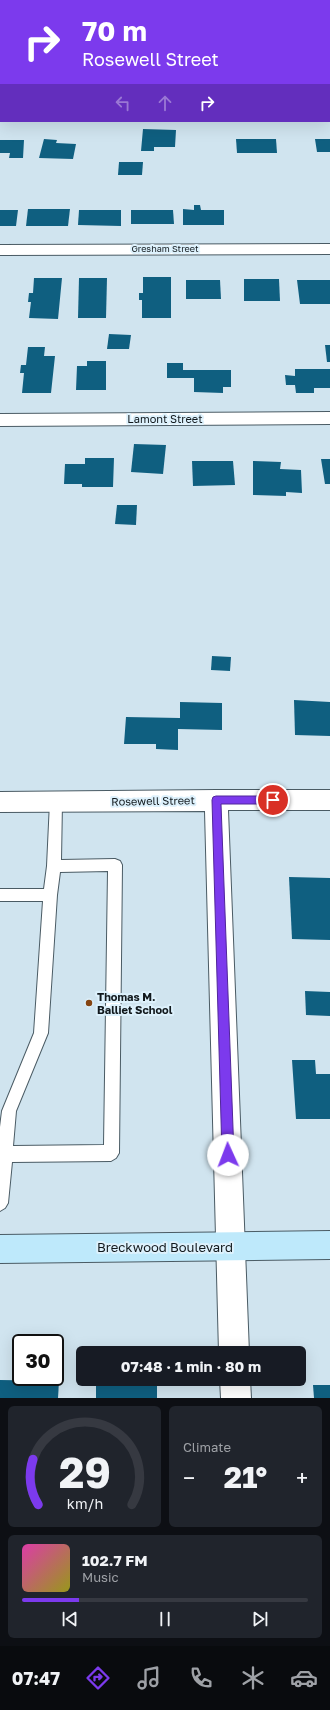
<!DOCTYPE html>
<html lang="en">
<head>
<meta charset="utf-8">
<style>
  body { margin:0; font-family:"Golos Text",sans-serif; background:#20242c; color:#f1f3f6; height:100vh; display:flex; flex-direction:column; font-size:15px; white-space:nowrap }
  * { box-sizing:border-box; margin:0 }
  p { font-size:13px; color:#9ea1a6 }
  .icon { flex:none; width:22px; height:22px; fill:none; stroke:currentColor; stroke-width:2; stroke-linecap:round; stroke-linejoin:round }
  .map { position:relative; height:1398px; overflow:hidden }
  .details { display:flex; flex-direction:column; gap:8px; padding:8px; background:#0d0f14; flex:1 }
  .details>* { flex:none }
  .hud { position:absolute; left:0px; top:0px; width:330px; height:122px; box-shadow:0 4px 16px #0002; background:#7c3aed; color:#fff; overflow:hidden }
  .speed { position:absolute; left:12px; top:1334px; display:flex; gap:8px; font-size:20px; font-weight:700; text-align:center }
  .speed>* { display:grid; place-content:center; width:52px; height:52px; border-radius:50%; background:#171b24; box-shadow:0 4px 16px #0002; line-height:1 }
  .speed .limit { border:2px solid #111; border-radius:6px; background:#fff; color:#111 }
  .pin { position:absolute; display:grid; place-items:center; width:34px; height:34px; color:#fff; margin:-17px; border:2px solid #fff; border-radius:50%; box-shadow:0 1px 4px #0007 }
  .me { position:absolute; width:44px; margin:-22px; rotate:358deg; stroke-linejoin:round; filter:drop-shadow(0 0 3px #0008) }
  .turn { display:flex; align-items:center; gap:14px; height:84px; padding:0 16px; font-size:18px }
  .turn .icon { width:52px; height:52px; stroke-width:2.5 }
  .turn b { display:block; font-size:28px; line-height:34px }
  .lanes { display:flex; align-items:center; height:38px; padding:0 16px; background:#0003; justify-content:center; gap:20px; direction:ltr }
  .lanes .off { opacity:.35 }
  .big { font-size:30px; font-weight:700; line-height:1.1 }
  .details .widget { flex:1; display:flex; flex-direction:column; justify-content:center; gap:6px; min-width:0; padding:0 14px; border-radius:6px; background:#20242c }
  .details .dial { align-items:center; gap:0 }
  .dial svg { height:104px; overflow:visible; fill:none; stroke:#363941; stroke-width:7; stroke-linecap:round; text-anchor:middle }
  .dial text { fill:#f1f3f6; stroke:none }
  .song { display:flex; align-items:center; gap:12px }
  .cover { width:48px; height:48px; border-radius:6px; background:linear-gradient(135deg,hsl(320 70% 55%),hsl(60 70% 35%)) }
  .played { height:4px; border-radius:2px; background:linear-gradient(90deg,#7c3aed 20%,#363941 20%) }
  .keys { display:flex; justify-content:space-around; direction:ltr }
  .heat { display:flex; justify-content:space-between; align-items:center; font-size:22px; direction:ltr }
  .details .tiles { flex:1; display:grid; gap:8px; grid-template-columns:1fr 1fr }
  .widget:last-child { grid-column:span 2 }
  .trip { position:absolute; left:76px; top:1346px; width:230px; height:40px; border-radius:6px; background:#171b24; box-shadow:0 4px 16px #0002; font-weight:700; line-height:40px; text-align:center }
  .tabs { display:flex; height:64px; justify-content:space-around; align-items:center; background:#090b0e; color:#9ea1a6 }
  .tabs .icon { width:28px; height:28px }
  .tabs .selected { color:#7c3aed }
  .tabs b { font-size:18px; color:#f1f3f6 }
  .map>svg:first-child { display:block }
</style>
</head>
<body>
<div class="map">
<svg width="330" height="1398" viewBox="0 0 330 1398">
  <rect width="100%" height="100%" fill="#d0e4ef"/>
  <g fill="#0f5f80">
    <path d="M143 129 176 130 175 147H154V151H141Z"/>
    <path d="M44 139 57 140 56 143 76 144 73 159 39 158Z"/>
    <path d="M236 139H276L277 153H237Z"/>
    <path d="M315 139H330V152H317Z"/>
    <path d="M0 140H24L23 158H9L10 153H0Z"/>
    <path d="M119 162H143L142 175H118Z"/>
    <path d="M194 205H200L201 210H224V225H183V209L194 210Z"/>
    <path d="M28 209H70L68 226H26Z"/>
    <path d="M0 210H18L16 226H0Z"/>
    <path d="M79 210H121V226L78 225Z"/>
    <path d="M131 210H173L174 224H131Z"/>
    <path d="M143 277H171V318H142V300H139V293H143Z"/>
    <path d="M34 278H62L58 319 29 318 31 302H28L29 293H33Z"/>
    <path d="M79 278H107L106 318H78Z"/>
    <path d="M244 279H279L280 301H244Z"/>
    <path d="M186 280H220L221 299H186Z"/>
    <path d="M297 280H330V304H300Z"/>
    <path d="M109 334 131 335 129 349H107Z"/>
    <path d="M325 345H330V362H327Z"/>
    <path d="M28 347H45L44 356H55L51 393H22L24 373H20L21 365H26Z"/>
    <path d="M87 361H106V390H76L77 366H87Z"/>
    <path d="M167 363H183V370H231V387H223V393L194 392V378H167Z"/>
    <path d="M295 369H330V388H314V393H296L295 385H286L285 375 295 376Z"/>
    <path d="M134 444 166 445 163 474 131 472Z"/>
    <path d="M85 458H114L113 487H82V484H64L65 464H85Z"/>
    <path d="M321 459H330V484H325Z"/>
    <path d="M192 461H233L235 485 193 486Z"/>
    <path d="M253 461 281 462 280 469 301 470 302 493 286 492V496L253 495Z"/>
    <path d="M117 505H137L136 525 115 524Z"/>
    <path d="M212 656 231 657 230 671 211 670Z"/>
    <path d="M294 700 330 702V736L295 735Z"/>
    <path d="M180 702 222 703V730L178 729V750L156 749V744H124L126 717 180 718Z"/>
    <path d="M289 877 330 878V940L292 939Z"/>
    <path d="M305 991 330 992V1016L306 1015Z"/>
    <path d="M292 1060H315L316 1074H330V1119H296Z"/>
    <path d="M0 1380 59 1381 58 1398H0Z"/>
    <path d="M96 1385 157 1386V1398H96Z"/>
    <path d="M313 1385H330V1398H314Z"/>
  </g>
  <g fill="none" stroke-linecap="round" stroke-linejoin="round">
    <g stroke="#4a5b64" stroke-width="2">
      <path id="service" d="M56 797 60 798 62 802 61 860 115 859 120 861 122 865 119 1153 116 1158 111 1161 12 1162 8 1203 5 1208 0 1211V1127L2 1111 34 1033 43 901H0V889H44L47 866 50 802 52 798ZM108 871 104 1145 13 1146 16 1111 48 1033 57 895 60 872Z"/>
    </g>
    <g stroke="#4a5b64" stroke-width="2">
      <g id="minor">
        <rect x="329" y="106" width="1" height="8"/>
        <rect x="0" y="107" width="1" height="8"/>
        <path d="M330 244V254L0 255V245Z"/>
        <path d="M330 412V424L0 426V414Z"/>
        <path d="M216 790H330V810H228L249 1353H219L205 811 0 812V792Z"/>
        <path d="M220 1379H250L251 1398H221Z"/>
      </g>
    </g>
    <g stroke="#4a5b64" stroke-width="2">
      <path id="secondary" d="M330 1231V1259L0 1263V1235Z"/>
    </g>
    <use href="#service" fill="#fff" fill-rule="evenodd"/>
    <use href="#minor" fill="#fff" fill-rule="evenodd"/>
    <use href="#secondary" fill="#bee9fb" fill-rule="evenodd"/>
  </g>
  <path fill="#7c3aed" stroke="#51269a" d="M216 796H273L277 797 278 800 277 803 273 804H221L234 1155 232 1159 228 1160 224 1159 222 1155 212 800 213 797Z"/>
  <circle fill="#854411" stroke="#ddf1fc" stroke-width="1.5" cx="89" cy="1003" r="4"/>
  <g text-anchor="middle" stroke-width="4" stroke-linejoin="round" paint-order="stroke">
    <g font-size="9" fill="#12191d" stroke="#ddf1fc">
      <text x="165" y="252">Gresham Street</text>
    </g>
    <g font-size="11" fill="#12191d" stroke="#ddf1fc">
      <text x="165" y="423">Lamont Street</text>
      <text transform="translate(153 801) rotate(-1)" y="4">Rosewell Street</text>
    </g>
    <g font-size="11" font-weight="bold" fill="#12191d" stroke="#ddf1fc" text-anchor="start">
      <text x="97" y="1001">Thomas M.<tspan x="97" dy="13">Balliet School</tspan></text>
    </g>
    <g font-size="13" fill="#12191d" stroke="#ddf1fc">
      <text x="165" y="1252">Breckwood Boulevard</text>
    </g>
  </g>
</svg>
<div class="speed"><div class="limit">30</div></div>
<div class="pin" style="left:273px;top:800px;background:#d93025"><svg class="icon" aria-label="arrive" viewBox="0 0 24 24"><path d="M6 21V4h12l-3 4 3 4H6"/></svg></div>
<svg class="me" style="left:228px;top:1155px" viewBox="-20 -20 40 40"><circle r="19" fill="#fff"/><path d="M0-13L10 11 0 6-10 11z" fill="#7c3aed"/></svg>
<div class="trip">07:48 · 1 min · 80 m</div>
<div class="hud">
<div class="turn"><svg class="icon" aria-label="right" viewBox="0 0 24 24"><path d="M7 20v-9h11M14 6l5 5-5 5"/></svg><div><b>70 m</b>Rosewell Street</div></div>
<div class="lanes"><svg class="icon off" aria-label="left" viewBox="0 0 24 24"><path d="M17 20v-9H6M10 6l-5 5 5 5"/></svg><svg class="icon off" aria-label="ahead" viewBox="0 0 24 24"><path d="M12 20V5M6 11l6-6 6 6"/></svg><svg class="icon" aria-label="right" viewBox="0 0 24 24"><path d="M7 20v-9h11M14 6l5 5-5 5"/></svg></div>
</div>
</div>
<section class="details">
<div class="tiles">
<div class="widget dial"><svg viewBox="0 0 100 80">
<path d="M14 69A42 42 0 1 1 86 69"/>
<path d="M14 69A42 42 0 0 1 10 34" stroke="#7c3aed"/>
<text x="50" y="56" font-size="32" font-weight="700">29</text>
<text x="50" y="72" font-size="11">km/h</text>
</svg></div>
<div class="widget"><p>Climate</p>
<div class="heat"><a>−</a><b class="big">21°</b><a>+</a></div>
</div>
<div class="widget">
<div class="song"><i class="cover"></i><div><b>102.7 FM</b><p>Music</p></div></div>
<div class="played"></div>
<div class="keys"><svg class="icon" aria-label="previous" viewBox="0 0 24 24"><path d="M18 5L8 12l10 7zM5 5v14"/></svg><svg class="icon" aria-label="pause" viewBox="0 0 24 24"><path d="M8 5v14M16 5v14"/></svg><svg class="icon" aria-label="next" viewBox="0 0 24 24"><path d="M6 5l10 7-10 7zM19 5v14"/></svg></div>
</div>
</div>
</section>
<nav class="tabs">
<b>07:47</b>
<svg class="icon selected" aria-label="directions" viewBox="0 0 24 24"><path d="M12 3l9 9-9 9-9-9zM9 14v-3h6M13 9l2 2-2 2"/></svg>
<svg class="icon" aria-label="music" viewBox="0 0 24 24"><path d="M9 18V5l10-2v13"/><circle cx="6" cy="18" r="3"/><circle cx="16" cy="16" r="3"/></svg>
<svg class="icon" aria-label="phone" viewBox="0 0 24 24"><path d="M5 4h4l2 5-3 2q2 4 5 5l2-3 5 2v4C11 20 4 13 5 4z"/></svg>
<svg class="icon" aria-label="climate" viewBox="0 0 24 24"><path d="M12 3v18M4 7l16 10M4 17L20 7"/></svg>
<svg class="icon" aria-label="car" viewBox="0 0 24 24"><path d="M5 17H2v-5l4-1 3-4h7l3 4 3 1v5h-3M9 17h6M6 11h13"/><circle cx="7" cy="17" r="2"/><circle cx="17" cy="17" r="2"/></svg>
</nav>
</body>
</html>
